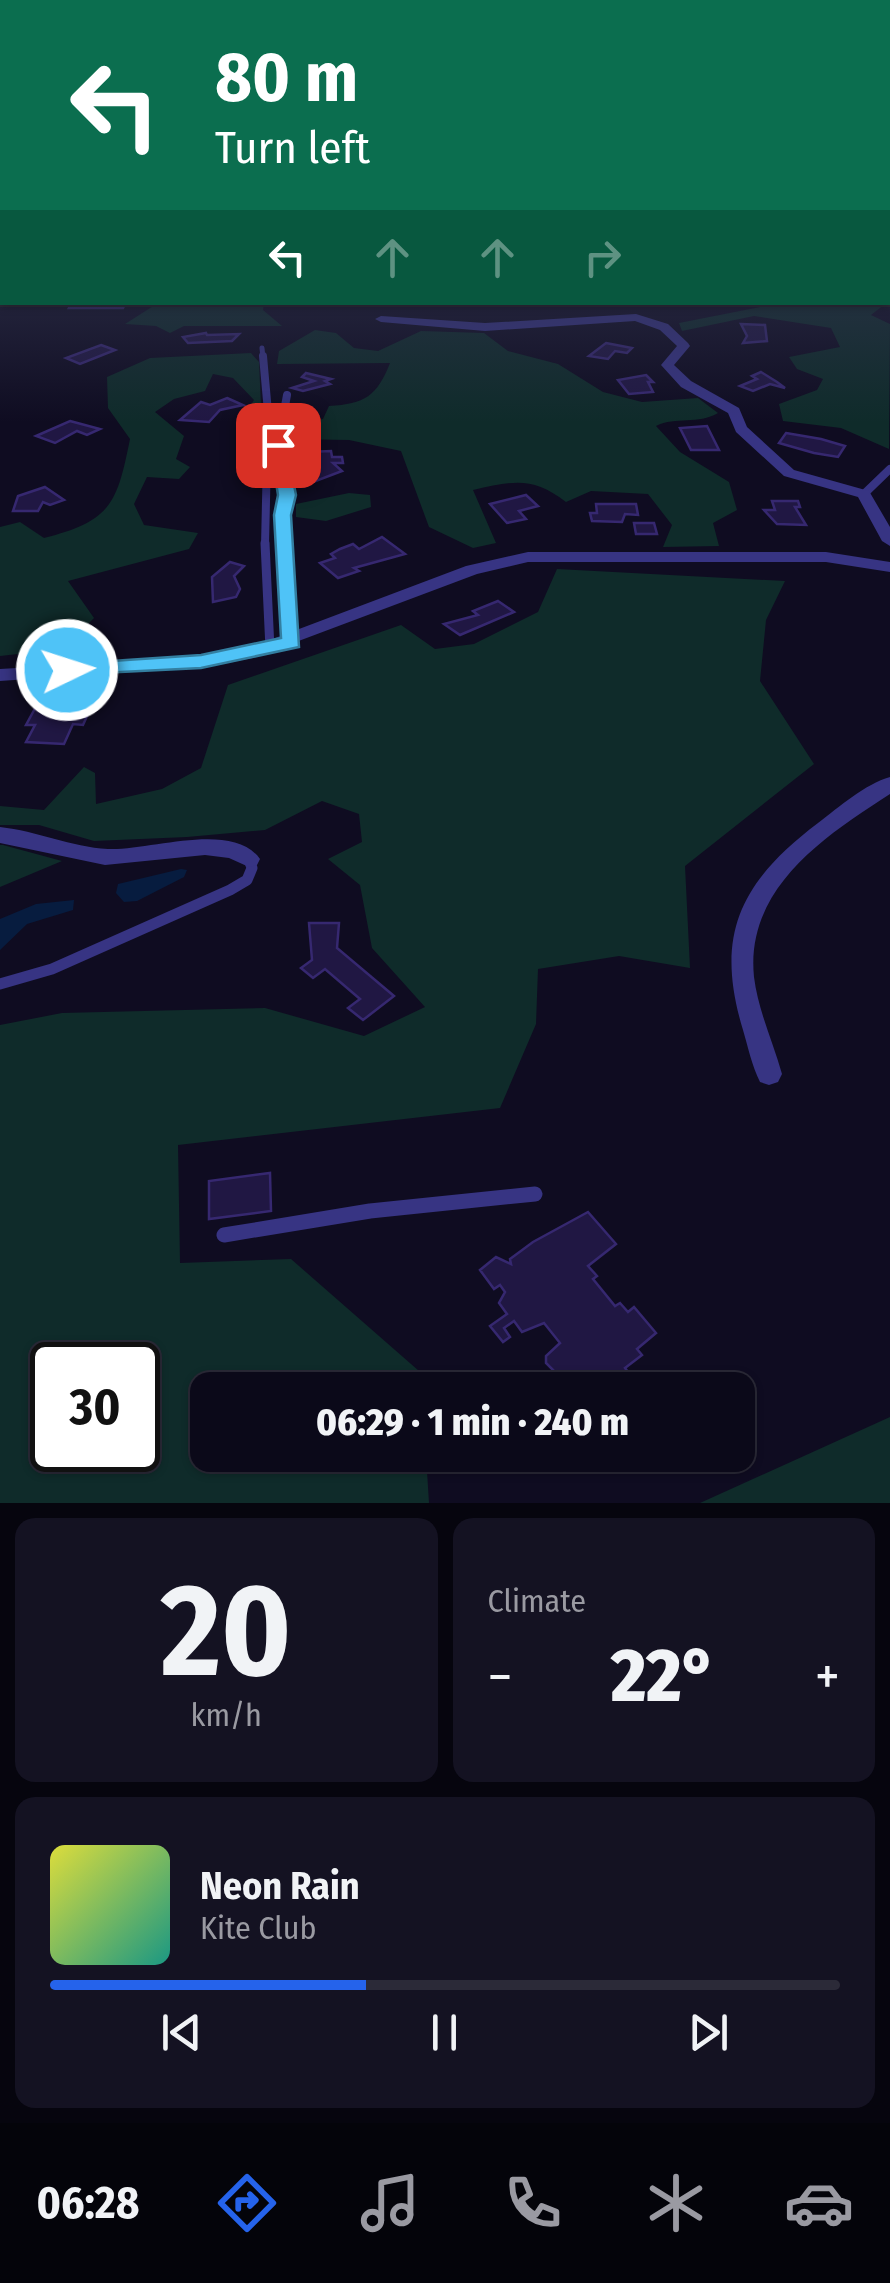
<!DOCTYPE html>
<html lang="en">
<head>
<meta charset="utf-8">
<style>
  body { margin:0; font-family:"Fira Sans Condensed",sans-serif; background:#141222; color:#f1f3f6; height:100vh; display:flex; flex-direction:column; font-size:38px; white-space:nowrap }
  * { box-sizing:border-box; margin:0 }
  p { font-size:32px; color:#9a9aa2 }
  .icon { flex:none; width:55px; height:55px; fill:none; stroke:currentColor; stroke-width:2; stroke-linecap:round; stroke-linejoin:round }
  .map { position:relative; height:1503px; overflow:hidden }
  .drawer { display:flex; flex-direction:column; gap:15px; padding:15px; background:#06050e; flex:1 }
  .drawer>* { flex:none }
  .hud { position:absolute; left:0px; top:0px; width:890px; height:305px; box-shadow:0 2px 8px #0004,0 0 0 2px #2b2a38; background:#0b6e4f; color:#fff; overflow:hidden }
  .speed { position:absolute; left:30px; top:1342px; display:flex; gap:20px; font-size:50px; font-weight:700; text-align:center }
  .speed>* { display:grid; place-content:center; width:130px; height:130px; border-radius:50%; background:#0b0919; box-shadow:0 2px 8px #0004,0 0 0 2px #2b2a38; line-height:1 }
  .speed .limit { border:5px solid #111; border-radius:15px; background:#fff; color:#111 }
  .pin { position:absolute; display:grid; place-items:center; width:85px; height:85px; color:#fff; margin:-42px; border-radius:20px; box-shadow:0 5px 15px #0006 }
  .me { position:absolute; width:110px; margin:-55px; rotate:86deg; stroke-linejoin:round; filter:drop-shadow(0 0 8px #0008) }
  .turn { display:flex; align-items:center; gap:35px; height:210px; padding:0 50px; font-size:45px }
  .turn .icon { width:130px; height:130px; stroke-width:2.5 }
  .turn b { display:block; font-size:70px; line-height:85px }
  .lanes { display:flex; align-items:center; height:95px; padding:0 50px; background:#0003; justify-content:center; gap:50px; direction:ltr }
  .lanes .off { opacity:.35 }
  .big { font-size:75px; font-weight:800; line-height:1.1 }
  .drawer .card { flex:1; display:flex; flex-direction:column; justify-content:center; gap:15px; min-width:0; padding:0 35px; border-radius:20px; background:#141222 }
  .drawer .dial { align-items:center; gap:0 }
  .dial b { font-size:130px; line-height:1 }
  .song { display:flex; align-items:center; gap:30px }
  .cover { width:120px; height:120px; border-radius:15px; background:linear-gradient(135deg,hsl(60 70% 55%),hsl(170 70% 35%)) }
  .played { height:10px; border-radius:5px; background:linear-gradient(90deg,#2563eb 40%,#2b2a38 40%) }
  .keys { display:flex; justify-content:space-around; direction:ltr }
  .heat { display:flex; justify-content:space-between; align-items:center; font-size:55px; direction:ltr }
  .drawer .tiles { flex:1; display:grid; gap:15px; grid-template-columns:1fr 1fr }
  .card:last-child { grid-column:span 2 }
  .trip { position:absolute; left:190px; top:1372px; width:565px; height:100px; border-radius:20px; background:#0b0919; box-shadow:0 2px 8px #0004,0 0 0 2px #2b2a38; font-weight:800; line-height:100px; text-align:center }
  .menu { display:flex; height:160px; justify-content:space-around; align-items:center; background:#04040a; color:#9a9aa2 }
  .menu .icon { width:70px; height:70px }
  .menu .on { color:#2563eb }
  .menu b { font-size:45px; color:#f1f3f6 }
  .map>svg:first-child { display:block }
</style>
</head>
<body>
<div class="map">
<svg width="890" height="1503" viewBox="0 0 890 1503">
  <rect width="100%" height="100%" fill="#0f0c21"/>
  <g fill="#0f2b2a" fill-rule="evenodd">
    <path d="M888 212 890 305 885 304 871 315 890 324 889 449 841 428 783 421 779 404 817 390 823 379 797 369 789 357 840 347 831 328 754 316 682 331 679 323 771 305 888 302Z"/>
    <path d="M264 303 263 310 282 326H184L170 333 156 326 125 324 158 303Z"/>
    <path d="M315 330 336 333 354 348 378 351 421 331 484 333 508 351 558 364 603 392 642 402 698 398 718 413C698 425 676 416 656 426L680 452 729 482 737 510 713 523 719 546 663 547 672 525 648 494 591 491 566 502C532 476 514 481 473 490L496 543 473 548 429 527 401 451 349 440 287 439 296 424 323 419 329 406C365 404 377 396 390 363L277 364 279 351Z"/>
    <path d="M251 353 259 362 262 427 239 423 254 400 233 378 213 374 205 391 174 399 155 412 184 436 176 459 190 467 179 479 147 477 134 504 144 525 198 533 189 549 68 581 94 618 63 649 0 656V527L20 522 44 538C111 521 117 504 130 439L108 408 107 377 150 358Z"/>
    <path d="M349 493 370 495 371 507 326 521 296 517V504Z"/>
    <path d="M557 569 785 581 766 620 760 681 814 764 685 866 690 968 619 956 538 969 536 1024 500 1108 178 1145 180 1263 291 1259 419 1371 421 1390H208V1455H426L429 1503H0V1025L62 1013 265 1008 364 1036 425 1007 372 948 360 885 328 859 362 842 359 814 322 801 265 830 187 837 94 841 39 825H0V806L44 810 84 767 95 773 96 804 162 789 201 768 228 685 401 625 435 649 474 644 538 612ZM52 1365H138V1450H52Z"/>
    <path d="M0 845H3L62 861 0 887Z"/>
    <path d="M890 1417V1503H700Z"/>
  </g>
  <g fill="#071c3f">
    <path d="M181 869 187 870 184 877 137 901 124 902 116 893 118 884Z"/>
    <path d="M74 900 73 910 27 924 0 950V919L36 904Z"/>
  </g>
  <g fill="#201743" stroke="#362870" stroke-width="2.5">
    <path d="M126 302 123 308H69L72 303Z"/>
    <path d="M741 324 765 325 767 341 743 343 747 336Z"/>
    <path d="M206 333 207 335 239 334 232 341 188 343 183 337Z"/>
    <path d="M606 343 632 348 627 353 615 351 608 359 589 356Z"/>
    <path d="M101 345 115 350 80 364 66 358Z"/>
    <path d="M761 372 777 382 785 388 770 384 753 391 740 386 757 379 752 376Z"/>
    <path d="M306 373 331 379 325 381 330 384 303 391 292 388 314 381 302 377Z"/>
    <path d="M646 375 653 382H648L653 392 629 394 618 380Z"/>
    <path d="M227 398 243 405 220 410 209 422 180 420 201 402 210 405Z"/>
    <path d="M70 421 100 429 87 435 77 431 55 443 36 436Z"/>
    <path d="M707 426 719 450H691L680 428Z"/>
    <path d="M786 433 821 439 845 446 838 457 814 453 779 443Z"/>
    <path d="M331 451 332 457H342L343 463H333L342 471 308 484 291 477 313 466 308 452Z"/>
    <path d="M45 487 64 500 50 505 43 502 38 511H13L18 496Z"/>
    <path d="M526 495 538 506 519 511 526 519 507 523 490 504Z"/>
    <path d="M772 501H798L800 507H795L806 525 777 524 764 510H775Z"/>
    <path d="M596 504H636L638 515 625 514 622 522 592 521 590 513H597Z"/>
    <path d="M634 523H654L657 534H636Z"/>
    <path d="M382 537 405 554 354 568 359 571 338 578 320 563 335 558 331 554 340 549 353 544 359 549Z"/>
    <path d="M230 562 244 566 234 576 240 589 236 597 213 602 212 577Z"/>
    <path d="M498 601 514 612 460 635 444 624 478 615 473 611Z"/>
    <path d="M38 703 69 705 93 703 83 725 73 724 64 744 26 742 35 725H26Z"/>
    <path d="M309 923H339L337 948 394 996 363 1020 348 1008 360 999 325 969 313 978 301 968 312 960Z"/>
    <path d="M270 1173 271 1211 209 1219V1181Z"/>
    <path d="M588 1212 616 1244 588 1266 597 1276 593 1279 615 1306 620 1303 628 1312 634 1307 656 1333 637 1349 642 1355 625 1368 628 1372 607 1390H562L563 1380 546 1363V1356L560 1343 544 1323 522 1332 514 1321 504 1328 510 1337 503 1342 490 1326 507 1314 499 1303 505 1292 500 1285 494 1289 480 1270 496 1257 511 1264 510 1259 533 1242Z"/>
  </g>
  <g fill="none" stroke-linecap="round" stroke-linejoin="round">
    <path stroke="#373483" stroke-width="5" d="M262 348 263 358"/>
    <g stroke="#373483" stroke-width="8">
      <path d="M263 356 268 412 265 546"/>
      <path d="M864 494 890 469"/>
      <path d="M284 546 282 515 287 495 278 445 287 395"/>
    </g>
    <g stroke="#373483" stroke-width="9">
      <path d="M265 543 270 649"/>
      <path d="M284 543 292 642"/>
    </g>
    <path stroke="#373483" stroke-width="11" d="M0 984 52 969 230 890 247 880 252 868 249 859"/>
    <path stroke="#373483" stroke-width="15" d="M224 1235 370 1211 535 1194"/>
    <g fill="#373483" fill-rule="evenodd">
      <path d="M636 314 668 324 688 343 690 346 674 365 691 381 739 408 747 427 794 470 869 491 890 527V546L882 541 858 497 784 476 736 432 728 413 681 387 661 365 677 346 660 330 635 321 485 331 381 322 375 319 381 316 485 323Z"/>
      <path d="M528 552H826L890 562V572L826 562H528L477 574 253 658 201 667 0 681V669L201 657 249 648 466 566Z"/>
      <path d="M890 777V794C825 836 745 888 754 977 758 1010 773 1042 782 1074L778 1082 769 1085 760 1082C752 1066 748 1047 743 1030 714 935 740 882 818 823 839 807 865 784 890 777Z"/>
      <path d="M0 827C37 831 71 847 108 849 149 851 232 820 260 859L257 865 249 867 229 858 205 855 105 865 0 843Z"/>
    </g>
  </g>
  <linearGradient id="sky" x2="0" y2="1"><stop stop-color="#080712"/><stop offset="0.5" stop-color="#31344e"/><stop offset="1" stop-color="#31344e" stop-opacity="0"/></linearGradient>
  <rect width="890" height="422" fill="url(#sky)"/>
  <path fill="#4fc3f7" stroke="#337fa1" stroke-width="2.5" d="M278 440 286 445 296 495 291 515 299 647 201 668 60 675 57 670 67 664 201 655 281 638 274 515 278 495 270 445Z"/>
</svg>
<div class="speed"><div class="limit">30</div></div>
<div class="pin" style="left:278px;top:445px;background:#d93025"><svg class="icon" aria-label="arrive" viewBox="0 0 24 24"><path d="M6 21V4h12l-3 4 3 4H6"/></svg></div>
<svg class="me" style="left:67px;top:670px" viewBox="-20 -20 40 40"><circle r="17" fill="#4fc3f7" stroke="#fff" stroke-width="3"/><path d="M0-11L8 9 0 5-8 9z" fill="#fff"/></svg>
<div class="trip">06:29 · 1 min · 240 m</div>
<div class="hud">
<div class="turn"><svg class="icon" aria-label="left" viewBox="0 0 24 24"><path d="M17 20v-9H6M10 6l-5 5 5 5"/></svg><div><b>80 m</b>Turn left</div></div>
<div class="lanes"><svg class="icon" aria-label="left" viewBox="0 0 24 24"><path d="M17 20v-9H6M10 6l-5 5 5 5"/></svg><svg class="icon off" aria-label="ahead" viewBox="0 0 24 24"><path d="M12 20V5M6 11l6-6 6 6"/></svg><svg class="icon off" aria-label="ahead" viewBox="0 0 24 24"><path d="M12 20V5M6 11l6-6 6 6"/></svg><svg class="icon off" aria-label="right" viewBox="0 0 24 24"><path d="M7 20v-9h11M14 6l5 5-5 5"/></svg></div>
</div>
</div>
<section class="drawer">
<div class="tiles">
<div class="card dial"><b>20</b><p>km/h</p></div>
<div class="card"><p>Climate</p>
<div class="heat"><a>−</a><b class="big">22°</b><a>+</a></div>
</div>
<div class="card">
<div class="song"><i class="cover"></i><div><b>Neon Rain</b><p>Kite Club</p></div></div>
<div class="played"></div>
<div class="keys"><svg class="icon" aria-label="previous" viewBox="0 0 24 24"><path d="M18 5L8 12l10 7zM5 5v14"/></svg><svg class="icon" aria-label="pause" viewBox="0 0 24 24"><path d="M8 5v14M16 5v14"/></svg><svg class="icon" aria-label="next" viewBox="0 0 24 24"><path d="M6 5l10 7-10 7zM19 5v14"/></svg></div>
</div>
</div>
</section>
<nav class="menu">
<b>06:28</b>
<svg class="icon on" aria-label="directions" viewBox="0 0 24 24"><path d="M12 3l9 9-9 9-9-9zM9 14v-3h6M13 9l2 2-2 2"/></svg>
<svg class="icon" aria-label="music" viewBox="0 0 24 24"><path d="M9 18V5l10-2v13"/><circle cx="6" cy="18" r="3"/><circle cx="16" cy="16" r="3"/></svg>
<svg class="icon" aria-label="phone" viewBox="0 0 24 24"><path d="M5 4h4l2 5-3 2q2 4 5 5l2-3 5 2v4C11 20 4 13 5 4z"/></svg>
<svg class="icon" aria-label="climate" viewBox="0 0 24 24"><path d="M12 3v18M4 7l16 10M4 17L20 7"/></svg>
<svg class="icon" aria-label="car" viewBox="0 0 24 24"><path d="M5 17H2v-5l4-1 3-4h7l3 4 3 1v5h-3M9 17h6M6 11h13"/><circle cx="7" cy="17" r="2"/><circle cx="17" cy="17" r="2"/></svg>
</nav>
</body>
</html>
